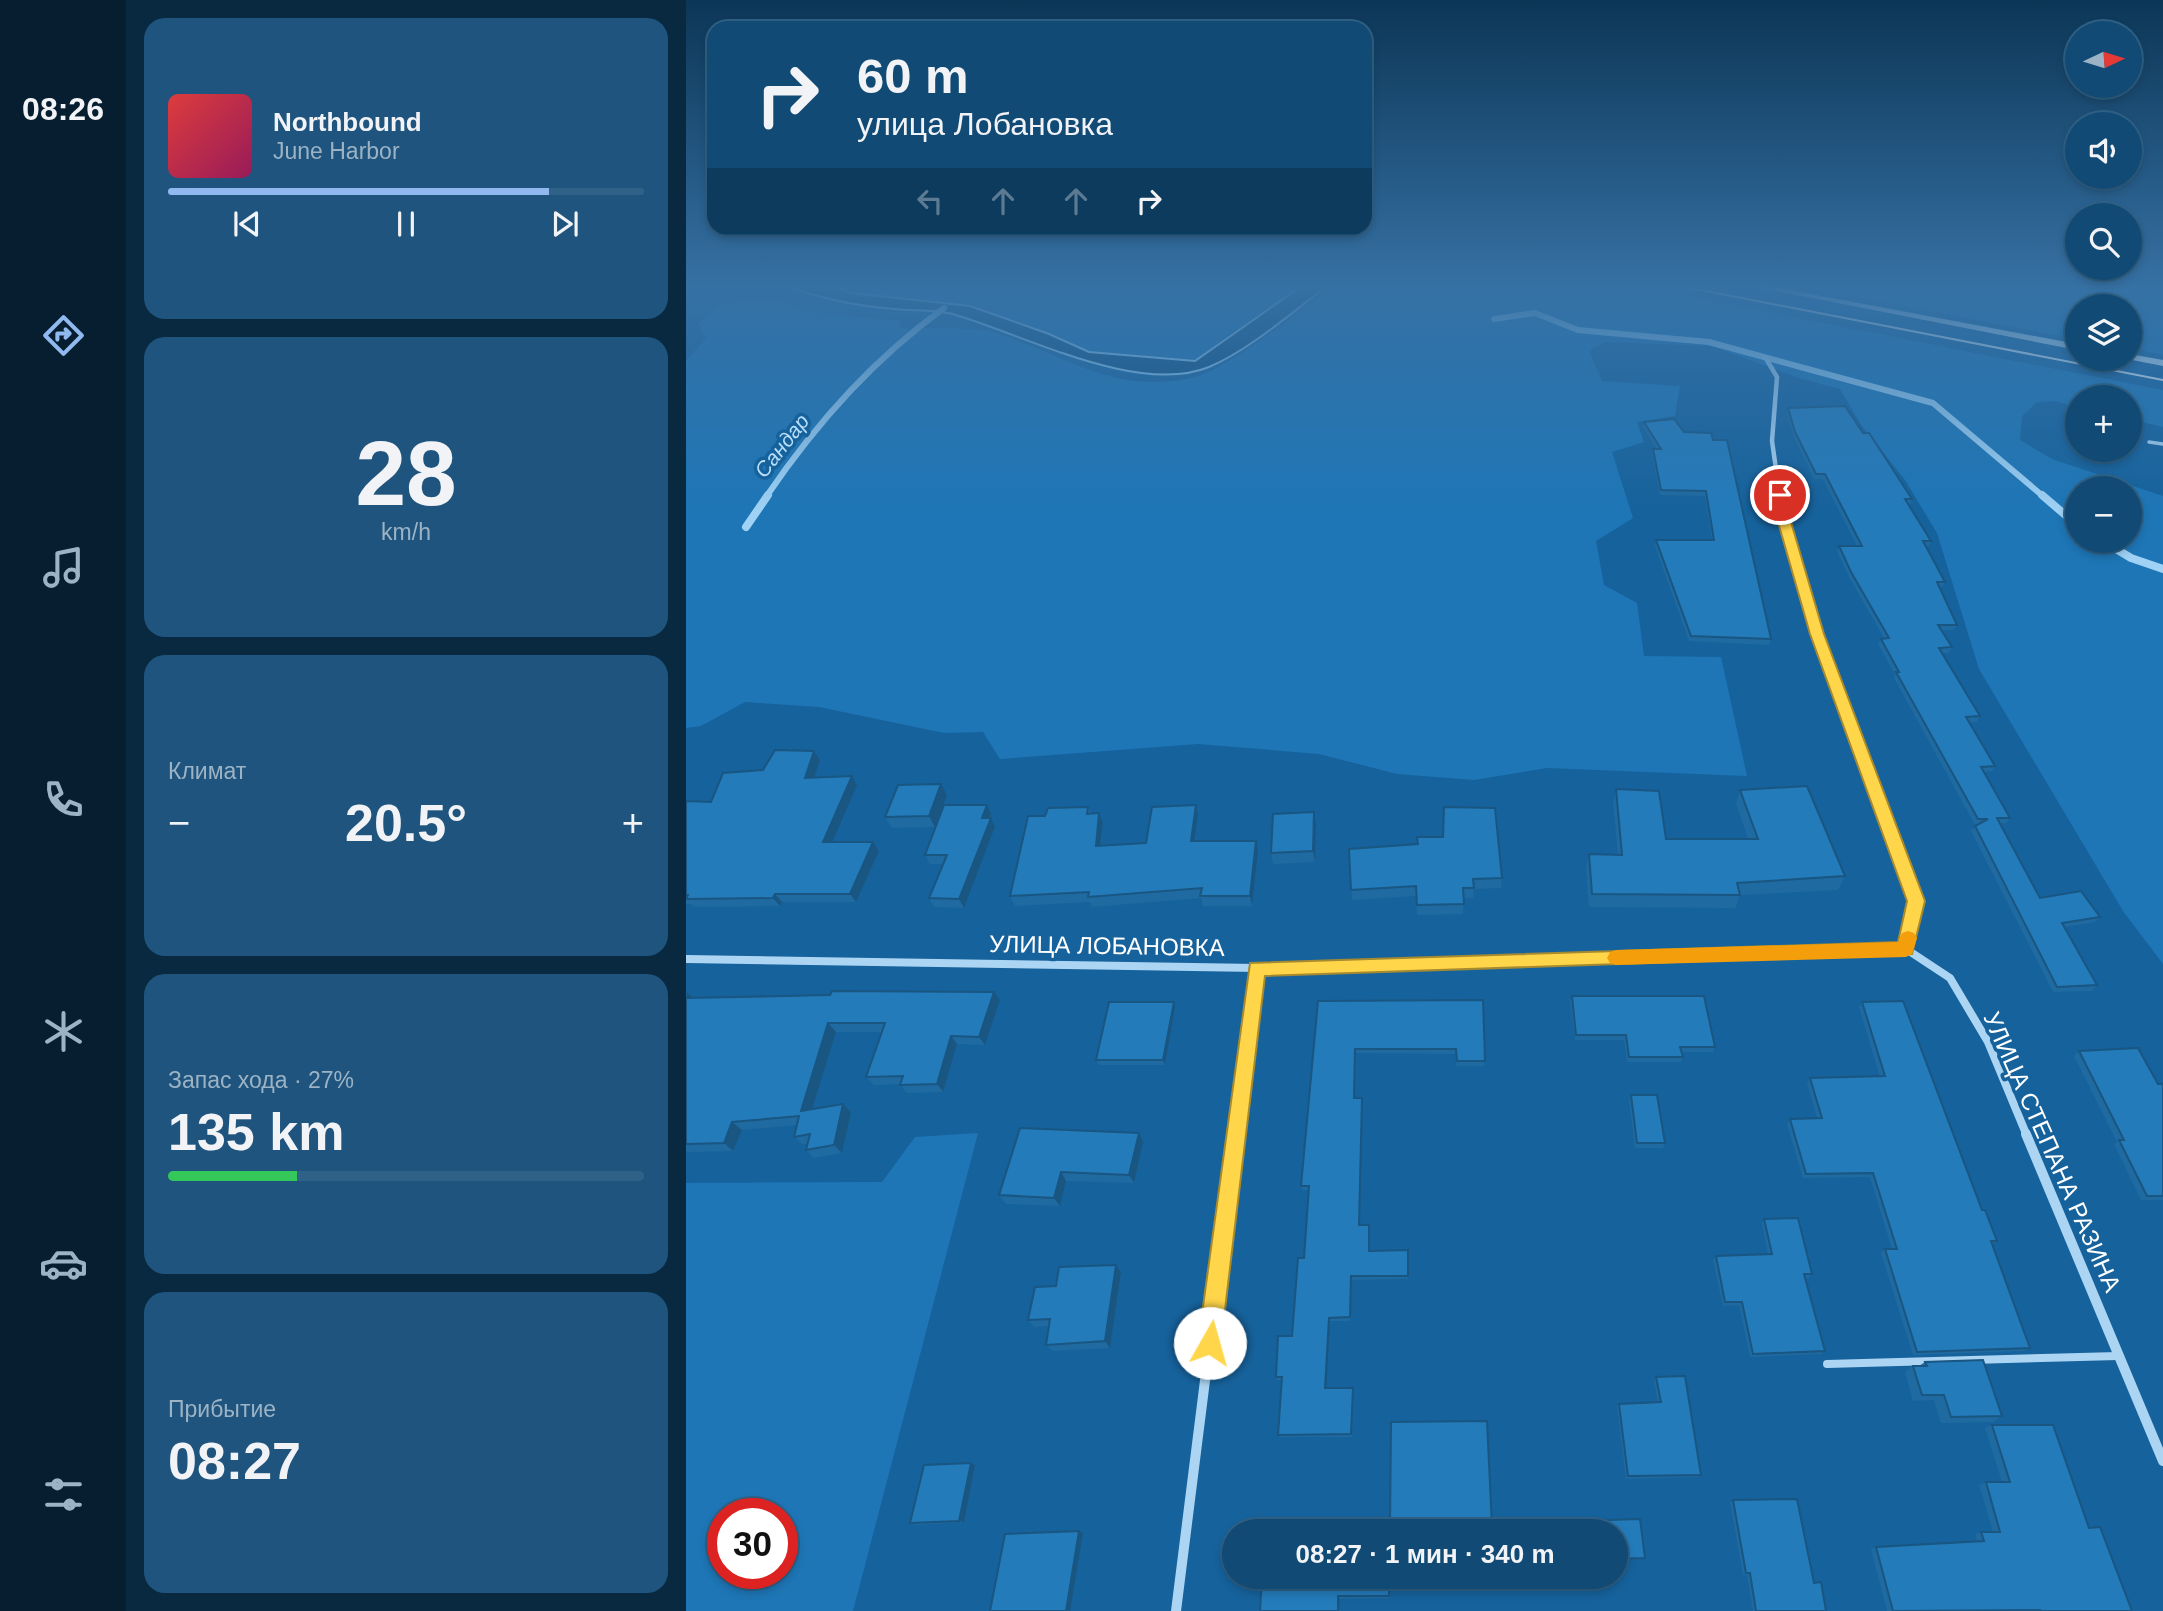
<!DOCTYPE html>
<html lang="ru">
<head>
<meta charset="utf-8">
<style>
  body { margin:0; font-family:Helvetica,sans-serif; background:#1e547d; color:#f1f3f6; height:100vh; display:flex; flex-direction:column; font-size:26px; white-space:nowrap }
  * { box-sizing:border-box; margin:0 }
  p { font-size:23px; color:#9cb3c5 }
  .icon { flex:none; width:38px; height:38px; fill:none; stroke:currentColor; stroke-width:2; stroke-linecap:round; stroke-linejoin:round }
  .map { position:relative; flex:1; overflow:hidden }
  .drawer { display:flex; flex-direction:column; gap:18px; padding:18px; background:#092940; width:560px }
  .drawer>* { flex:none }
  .banner { position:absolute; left:21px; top:21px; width:665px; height:214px; border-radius:21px; box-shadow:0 4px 10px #0003,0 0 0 2px #306287; background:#104a75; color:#f1f3f6; overflow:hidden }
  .needle { width:46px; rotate:86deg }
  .fabs { position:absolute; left:1379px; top:21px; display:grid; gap:14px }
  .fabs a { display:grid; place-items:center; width:77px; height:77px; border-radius:50%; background:#104a75; box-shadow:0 4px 10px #0003,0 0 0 2px #306287; font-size:35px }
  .speed { position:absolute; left:21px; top:1498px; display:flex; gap:14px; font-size:35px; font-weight:700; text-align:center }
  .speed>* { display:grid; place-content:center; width:91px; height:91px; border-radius:50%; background:#104a75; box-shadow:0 4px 10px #0003,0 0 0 2px #306287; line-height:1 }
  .speed .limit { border:10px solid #d22; background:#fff; color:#111 }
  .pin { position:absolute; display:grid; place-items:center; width:60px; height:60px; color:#fff; margin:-30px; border:4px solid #fff; border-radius:50%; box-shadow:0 2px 7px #0007 }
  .me { position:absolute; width:77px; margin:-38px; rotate:7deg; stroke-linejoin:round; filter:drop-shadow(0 0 5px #0008) }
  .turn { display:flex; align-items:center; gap:24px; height:147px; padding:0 35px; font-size:32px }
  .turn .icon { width:91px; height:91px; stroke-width:2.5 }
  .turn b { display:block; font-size:49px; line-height:60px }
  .lanes { display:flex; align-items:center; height:66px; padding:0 35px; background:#0003; justify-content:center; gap:35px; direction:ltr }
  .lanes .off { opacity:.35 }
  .big { font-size:52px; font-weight:600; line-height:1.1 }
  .drawer .card { flex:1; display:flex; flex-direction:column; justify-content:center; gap:10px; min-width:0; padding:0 24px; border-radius:21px; background:#1e547d }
  .drawer .dial { align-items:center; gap:0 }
  .dial b { font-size:91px; line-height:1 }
  .song { display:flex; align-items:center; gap:21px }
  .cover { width:84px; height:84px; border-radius:10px; background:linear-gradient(135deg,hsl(0 70% 55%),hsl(330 70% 35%)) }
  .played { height:7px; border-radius:4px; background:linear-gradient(90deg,#90b9f0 80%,#306287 80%) }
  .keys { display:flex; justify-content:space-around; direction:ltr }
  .heat { display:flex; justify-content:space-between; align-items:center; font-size:38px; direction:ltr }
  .charge { height:10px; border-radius:5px; background:linear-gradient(90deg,#34c759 27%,#306287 0) }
  .trip { position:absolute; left:536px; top:1519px; width:406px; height:70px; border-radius:35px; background:#104a75; box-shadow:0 4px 10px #0003,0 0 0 2px #306287; font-weight:600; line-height:70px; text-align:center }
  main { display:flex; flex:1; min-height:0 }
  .dock { display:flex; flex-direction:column; width:126px; justify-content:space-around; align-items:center; background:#061e2f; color:#9cb3c5 }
  .dock .icon { width:49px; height:49px }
  .dock .active { color:#90b9f0 }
  .dock b { font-size:32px; color:#f1f3f6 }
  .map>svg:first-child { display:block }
</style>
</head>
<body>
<main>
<nav class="dock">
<b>08:26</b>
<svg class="icon active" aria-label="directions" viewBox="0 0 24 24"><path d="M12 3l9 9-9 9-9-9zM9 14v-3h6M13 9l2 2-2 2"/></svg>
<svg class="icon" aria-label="music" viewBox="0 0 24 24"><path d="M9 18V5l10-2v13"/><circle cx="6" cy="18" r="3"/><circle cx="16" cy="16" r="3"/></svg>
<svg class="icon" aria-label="phone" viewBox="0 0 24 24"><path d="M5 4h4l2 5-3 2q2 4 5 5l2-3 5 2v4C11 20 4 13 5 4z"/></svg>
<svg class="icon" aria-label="climate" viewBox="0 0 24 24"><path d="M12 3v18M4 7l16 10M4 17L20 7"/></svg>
<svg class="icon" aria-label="car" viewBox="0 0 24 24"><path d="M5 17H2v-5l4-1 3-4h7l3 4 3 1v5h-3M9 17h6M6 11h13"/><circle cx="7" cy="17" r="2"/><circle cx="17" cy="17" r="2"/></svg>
<svg class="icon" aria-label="filters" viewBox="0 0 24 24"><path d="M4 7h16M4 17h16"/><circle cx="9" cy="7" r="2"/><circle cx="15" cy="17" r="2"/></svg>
</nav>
<section class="drawer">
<div class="card">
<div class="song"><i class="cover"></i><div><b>Northbound</b><p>June Harbor</p></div></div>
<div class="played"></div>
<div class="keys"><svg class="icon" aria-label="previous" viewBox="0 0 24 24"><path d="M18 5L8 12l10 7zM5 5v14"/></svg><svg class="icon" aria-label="pause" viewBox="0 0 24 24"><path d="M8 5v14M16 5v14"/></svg><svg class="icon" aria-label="next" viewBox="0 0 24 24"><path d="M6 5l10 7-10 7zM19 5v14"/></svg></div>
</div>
<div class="card dial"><b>28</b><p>km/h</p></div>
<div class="card"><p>Климат</p>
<div class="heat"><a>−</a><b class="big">20.5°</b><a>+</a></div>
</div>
<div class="card"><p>Запас хода · 27%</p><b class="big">135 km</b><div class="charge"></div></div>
<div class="card"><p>Прибытие</p><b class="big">08:27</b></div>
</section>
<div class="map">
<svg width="1477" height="1611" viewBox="0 0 1477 1611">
  <rect width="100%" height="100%" fill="#16629c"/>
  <g fill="#1e76b6" fill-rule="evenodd">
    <path d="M141 285H617L539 337 509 361 403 352 363 334 284 306 166 293Z"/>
    <path d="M648 285H943L1477 390V427L1444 419V397H1391V407L1369 401 1351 402 1336 416 1334 440 1366 459 1477 496V964L1437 911 1293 669 1251 533 1219 480 1175 425 1154 389 1113 378 1025 346 919 342 903 351 916 381 994 386 989 416 951 422 958 442 926 452 947 518 910 541 918 585 951 603 958 656 1035 657 1061 776 861 768 788 780 711 774 633 754 512 744 314 759 297 732 258 733 133 707 59 702 15 726 0 728V361L20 338 12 324 34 304 49 301H100L113 311 215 321 214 329C240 329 287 326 310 333 379 355 427 395 505 378 541 371 616 309 648 285ZM1391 488H1444V541H1391Z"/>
    <path d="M1106 285H1477V355L1444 348V306H1391V339Z"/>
    <path d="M292 1133 167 1611H0V1183L196 1182 229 1137ZM37 1514H96V1573H37Z"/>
  </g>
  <path fill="#0e4a79" stroke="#9fd2f5" stroke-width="2" d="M99 285H141L166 293 284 306 363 334 403 352 509 361 617 285H642C608 311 562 351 523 367 452 396 336 334 267 314 249 309 227 311 208 309 172 306 134 299 99 285Z"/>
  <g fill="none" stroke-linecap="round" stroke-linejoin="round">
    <g stroke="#9fd2f5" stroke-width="6">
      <path d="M808 319 849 313 892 330 1023 342 1247 403 1358 497"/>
      <path d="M80 497C128 426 189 358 258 308"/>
    </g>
    <g stroke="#9fd2f5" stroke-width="8">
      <path d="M1356 495 1391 525"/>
      <path d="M60 527 82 495"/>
      <path d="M1417 541 1445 558 1477 569"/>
    </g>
    <path stroke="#acd5f3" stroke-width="3.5" d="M1463 442 1477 444"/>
    <path stroke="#acd5f3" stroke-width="8" d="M1141 1364 1432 1356"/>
    <path stroke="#acd5f3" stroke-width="4.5" d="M1079 357 1091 377 1086 441 1094 497"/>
    <path stroke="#acd5f3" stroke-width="6" d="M1094 495C1108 590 1149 683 1183 773"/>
    <g stroke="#acd5f3" stroke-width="8">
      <path d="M1182 771 1230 901 1220 949 1264 978 1302 1042 1341 1136"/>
      <path d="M0 959 571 968 1220 949"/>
      <path d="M550 1136 571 968"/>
    </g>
    <g stroke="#acd5f3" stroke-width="10">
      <path d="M1340 1134 1477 1461"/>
      <path d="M490 1611 550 1134"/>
    </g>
    <g fill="#dbeefc" fill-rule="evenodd">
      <path d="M1060 285H1077L1391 344V350Z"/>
      <path d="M1444 354 1477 360V366L1441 359H1444Z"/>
    </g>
    <path stroke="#fff" stroke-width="2" d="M989 285 1477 380"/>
  </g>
  <g fill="#1f6aa0">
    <path d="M1102 408 1177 433 1226 499 1224 504H1223L1245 541 1243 546H1240L1259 582 1256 587H1253L1271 625 1268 630H1256L1266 647 1263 653H1256L1294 716 1291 722H1284L1309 766 1306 771 1298 772 1324 818 1320 823 1314 824 1354 898 1414 917 1409 922 1379 927 1411 985 1406 991 1367 992 1285 831 1291 825H1289L1208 678 1209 675 1192 644 1195 639 1198 638 1163 577 1151 551 1153 546H1171L1137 479H1128L1108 437 1101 413Z"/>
    <path d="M988 419 1085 639 1083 645 1003 641 969 546 970 540H1026L1019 496 974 495 966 454 967 449H971L957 427 958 422Z"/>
    <path d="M128 751 134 760 128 778 171 785 146 842 193 851 170 902H96L94 906 8 907 5 904H0V801L25 802 77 770Z"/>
    <path d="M255 784 261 795 249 827 206 828 199 817Z"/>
    <path d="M930 789 980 839H1062L1050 803 1054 790 1159 876 1152 890 1054 895 1049 908 903 907 900 867 903 854 932 855 927 803Z"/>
    <path d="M402 807 405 813 417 823 415 846 460 843 512 815 509 841 572 851 566 906H517L515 898 406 907 404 902 329 906 324 896 359 816Z"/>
    <path d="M628 812 630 823 629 862 587 864 585 853Z"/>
    <path d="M305 814 304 818 309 827 278 908 248 907 243 898 257 864H244L239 855Z"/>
    <path d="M663 849 816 878 815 888 788 889 787 898H777V914L731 915 730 896 666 900Z"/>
    <path d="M0 992 7 998 314 1000 299 1045 271 1044 257 1092 221 1093 214 1084 188 1085 180 1077 196 1032H150L126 1109 157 1104 165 1112 156 1153 128 1158 120 1150 122 1144H116L108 1137 111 1125 56 1130 47 1151 0 1152Z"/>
    <path d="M886 996 1029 1047 1027 1052H995L997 1057 995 1062H941L938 1040H889L884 1001Z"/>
    <path d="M797 1000 798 1066H770V1054L670 1053 669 1098H676V1103L673 1225 683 1251 722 1250V1279L666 1280 664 1321H644L640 1388H667L666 1437H594L592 1435 595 1380H591L590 1377 606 1336 618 1258 623 1190H616L615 1186 632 1001Z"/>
    <path d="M488 1002 489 1007 479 1065H413L410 1060Z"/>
    <path d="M1176 1002 1296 1210 1311 1241 1306 1245 1344 1348 1338 1351 1227 1355 1195 1253 1199 1249H1206L1184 1177 1117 1178 1101 1124 1104 1119 1131 1118 1121 1083 1124 1078 1194 1077 1173 1007Z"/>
    <path d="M1393 1051 1472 1084H1477V1200H1455L1428 1144 1431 1142 1388 1056Z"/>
    <path d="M945 1095 979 1143 977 1148H949L943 1100Z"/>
    <path d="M457 1142 448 1183 380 1181 374 1206 320 1204 313 1195Z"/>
    <path d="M1078 1219 1126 1274 1122 1278H1119L1139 1351 1135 1354 1064 1357 1053 1305 1037 1306 1027 1260 1030 1256 1082 1254 1076 1223Z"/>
    <path d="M430 1265 435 1272 424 1348 367 1351 360 1345 363 1326 349 1327 342 1320 370 1286Z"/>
    <path d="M1239 1362 1316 1416 1306 1422 1255 1423 1248 1400 1227 1401 1219 1372 1227 1366H1233Z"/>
    <path d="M970 1377 1015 1475 1012 1477 940 1479 931 1406 933 1404 972 1403 968 1380Z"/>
    <path d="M705 1422 806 1526 805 1528 704 1529Z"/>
    <path d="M1306 1425 1403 1528 1446 1611H1201L1185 1549 1190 1547 1291 1542 1289 1534 1295 1532H1307L1293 1485 1300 1482H1316L1299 1428Z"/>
    <path d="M285 1463 289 1465 278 1522 229 1525 224 1523Z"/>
    <path d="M1047 1500 1128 1583 1140 1611H1067L1061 1575H1057L1044 1502Z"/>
    <path d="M954 1519 959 1558 957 1559 929 1560V1531H889L888 1523 890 1521Z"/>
    <path d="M704 1577V1598L654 1599 653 1611H574Z"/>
  </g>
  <g fill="#195682">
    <path d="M128 751 134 760 125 787 119 778Z"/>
    <path d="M166 776 171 785 143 850 137 842Z"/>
    <path d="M255 784 261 795 249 827 243 816Z"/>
    <path d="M301 805 305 814 301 827 296 818Z"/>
    <path d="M510 805 512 815 507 852 505 841Z"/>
    <path d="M628 812 630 823 629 862 627 851Z"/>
    <path d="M413 813 417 823 413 856 410 846Z"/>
    <path d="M305 818 309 827 278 908 273 899Z"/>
    <path d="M570 841 572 851 566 906 564 896Z"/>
    <path d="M187 842 193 851 170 902 164 894Z"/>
    <path d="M89 894 96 902 94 906 87 898Z"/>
    <path d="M1 992 10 1001 0 999Z"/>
    <path d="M308 992 314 1000 299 1045 293 1037Z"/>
    <path d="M488 1002 489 1007 479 1065 477 1060Z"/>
    <path d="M142 1023 150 1032 123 1119 115 1111Z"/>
    <path d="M265 1036 271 1044 257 1092 251 1084Z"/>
    <path d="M157 1104 165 1112 156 1153 148 1145Z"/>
    <path d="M46 1122 56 1130 47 1151 38 1143Z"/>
    <path d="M453 1133 457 1142 448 1183 443 1175Z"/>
    <path d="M375 1172 380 1181 374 1206 368 1198Z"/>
    <path d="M430 1265 435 1272 424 1348 419 1341Z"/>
    <path d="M643 1318 644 1321 640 1391 639 1388Z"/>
    <path d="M285 1463 289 1465 278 1522 273 1521Z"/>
    <path d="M393 1531 397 1533 384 1611H380Z"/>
    <path d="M652 1596 654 1599 653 1611H652Z"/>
  </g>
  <g fill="#247bba" stroke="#195682" stroke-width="2">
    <path d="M1159 406 1177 433H1183L1189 442 1226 499H1219L1245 541H1237L1259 582H1251L1271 625H1252L1266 647 1253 648 1294 716 1280 717 1309 766 1295 767 1324 818H1311L1354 898 1395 891 1414 917 1376 923 1411 985 1371 987 1289 826 1302 819H1292L1210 672H1213L1195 639 1203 638 1165 572 1153 546H1176L1139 474H1130L1109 432 1102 408Z"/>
    <path d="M988 419 998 432 1025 433 1027 440H1041L1085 639 1005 636 970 540H1028L1020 491 975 490 967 449H975L958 422Z"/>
    <path d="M89 750 128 751 119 778 166 776 137 842H187L164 894H89L87 898 0 899 2 895H0V801L25 802 37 773 77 770Z"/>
    <path d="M255 784 243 816 199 817 212 785Z"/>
    <path d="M1121 786 1159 876 1051 883 1054 895 906 894 903 854 936 855 930 789 973 791 980 839H1072L1054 790Z"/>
    <path d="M258 805H301L296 818H305L273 899 243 898 261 855H239Z"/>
    <path d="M510 805 505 841H570L564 896H514L516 888 402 897 403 892 324 896 342 816H359L362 808 402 807 401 814 413 813 410 846 460 843 466 807Z"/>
    <path d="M758 807 809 808 816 878 787 879 788 888H777L778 904 731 905 730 886 665 890 663 849 732 844 731 837H757Z"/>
    <path d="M628 812 627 851 585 853 587 814Z"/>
    <path d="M146 991 308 992 293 1037 265 1036 251 1084 214 1085 217 1076 180 1077 199 1023H142L115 1111 157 1104 148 1145 120 1150 124 1134 108 1137 113 1116 46 1122 38 1143 0 1144V998L144 995Z"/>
    <path d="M886 996H1018L1029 1047H994L997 1057H943L940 1035H890Z"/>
    <path d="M797 1000 799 1061H771L770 1049H669L668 1098H676L673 1225H683V1251L722 1250V1276H665L664 1317 643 1318 639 1388H667L665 1434 592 1435 596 1377H590L592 1336H606L612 1258H618L623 1186H615L632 1001Z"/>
    <path d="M1217 1001 1296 1210H1299L1311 1241H1305L1344 1348 1231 1352 1199 1249H1211L1187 1173 1120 1174 1104 1119 1136 1118 1124 1078 1199 1076 1176 1002Z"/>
    <path d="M423 1002H488L477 1060H410Z"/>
    <path d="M1452 1048 1472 1084H1477V1196H1461L1433 1140H1438L1393 1051Z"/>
    <path d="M945 1095H971L979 1143H951Z"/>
    <path d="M334 1128 453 1133 443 1175 375 1172 368 1198 313 1195Z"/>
    <path d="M1112 1218 1126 1274H1118L1139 1351 1067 1354 1056 1302H1039L1030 1256 1086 1254 1078 1219Z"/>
    <path d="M430 1265 419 1341 360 1345 364 1319 342 1320 349 1287 370 1286 373 1267Z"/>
    <path d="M1297 1360 1316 1416 1265 1417 1258 1395H1236L1227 1366H1241L1239 1362Z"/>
    <path d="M999 1376 1015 1475 942 1476 933 1404 975 1402 970 1377Z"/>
    <path d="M801 1421 806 1526 704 1527 705 1422Z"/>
    <path d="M1306 1425H1367L1403 1528 1414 1527 1446 1611H1354V1610L1207 1611 1190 1547 1298 1541 1295 1532H1314L1300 1482H1324Z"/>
    <path d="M285 1463 273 1521 224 1523 238 1465Z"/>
    <path d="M1111 1499 1128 1583 1135 1582 1140 1611H1070L1064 1573H1060L1047 1500Z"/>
    <path d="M954 1519 959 1558 929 1559V1531H891L890 1521Z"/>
    <path d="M393 1531 380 1611H304L319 1534Z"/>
    <path d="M576 1577H703V1596H652V1611H574Z"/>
  </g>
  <linearGradient id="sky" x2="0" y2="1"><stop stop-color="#0c3656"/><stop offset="0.56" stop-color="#3671a4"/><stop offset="1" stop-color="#3671a4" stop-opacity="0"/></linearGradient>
  <rect width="1477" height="511" fill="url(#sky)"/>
  <path fill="#ffd54a" stroke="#a68a30" stroke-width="2" d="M1094 491 1100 495 1105 522 1138 634 1239 901 1226 954 579 976 535 1343 532 1351 524 1355 516 1351 512 1343 564 963 1212 942 1221 901 1124 634 1092 522 1088 495Z"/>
  <path fill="#f59e0b" d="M1222 931 1228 933 1231 938 1226 954 1220 957 930 965 924 963 921 958 924 952 930 950 1212 942 1216 933Z"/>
  <g text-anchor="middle" stroke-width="7" stroke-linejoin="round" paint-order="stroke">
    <g font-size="21" font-style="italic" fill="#b9def9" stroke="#16629c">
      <text transform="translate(96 446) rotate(-52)" y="7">Сандар</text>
    </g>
    <g font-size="24" fill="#fff" stroke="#16629c">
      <text transform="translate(421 946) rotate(1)" y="8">УЛИЦА ЛОБАНОВКА</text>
      <text transform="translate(1366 1152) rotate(66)" y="8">УЛИЦА СТЕПАНА РАЗИНА</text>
    </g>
  </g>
</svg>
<div class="fabs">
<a><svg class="needle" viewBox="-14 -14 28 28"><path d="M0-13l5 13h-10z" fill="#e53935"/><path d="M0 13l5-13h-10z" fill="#9cb3c5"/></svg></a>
<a><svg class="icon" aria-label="sound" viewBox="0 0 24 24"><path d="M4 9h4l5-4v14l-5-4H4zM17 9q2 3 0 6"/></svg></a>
<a><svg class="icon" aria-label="search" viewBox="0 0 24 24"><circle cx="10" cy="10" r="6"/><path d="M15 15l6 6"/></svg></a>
<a><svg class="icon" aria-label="layers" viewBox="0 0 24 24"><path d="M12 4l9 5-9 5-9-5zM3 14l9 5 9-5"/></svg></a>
<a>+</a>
<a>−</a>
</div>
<div class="speed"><div class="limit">30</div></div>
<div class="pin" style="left:1094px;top:495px;background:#d93025"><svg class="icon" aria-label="arrive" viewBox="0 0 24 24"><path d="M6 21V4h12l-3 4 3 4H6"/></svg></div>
<svg class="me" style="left:524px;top:1343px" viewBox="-20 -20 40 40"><circle r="19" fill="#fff"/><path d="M0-13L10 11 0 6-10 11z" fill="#ffd54a"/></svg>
<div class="trip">08:27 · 1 мин · 340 m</div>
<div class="banner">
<div class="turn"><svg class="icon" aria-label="right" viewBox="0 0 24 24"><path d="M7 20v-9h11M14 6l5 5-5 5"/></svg><div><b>60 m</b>улица Лобановка</div></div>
<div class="lanes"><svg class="icon off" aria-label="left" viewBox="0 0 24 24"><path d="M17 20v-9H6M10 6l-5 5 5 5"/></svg><svg class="icon off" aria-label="ahead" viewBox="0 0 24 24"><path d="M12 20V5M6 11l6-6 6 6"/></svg><svg class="icon off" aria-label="ahead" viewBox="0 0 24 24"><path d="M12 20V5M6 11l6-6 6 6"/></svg><svg class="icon" aria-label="right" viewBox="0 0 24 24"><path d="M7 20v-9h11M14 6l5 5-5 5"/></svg></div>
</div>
</div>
</main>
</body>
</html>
